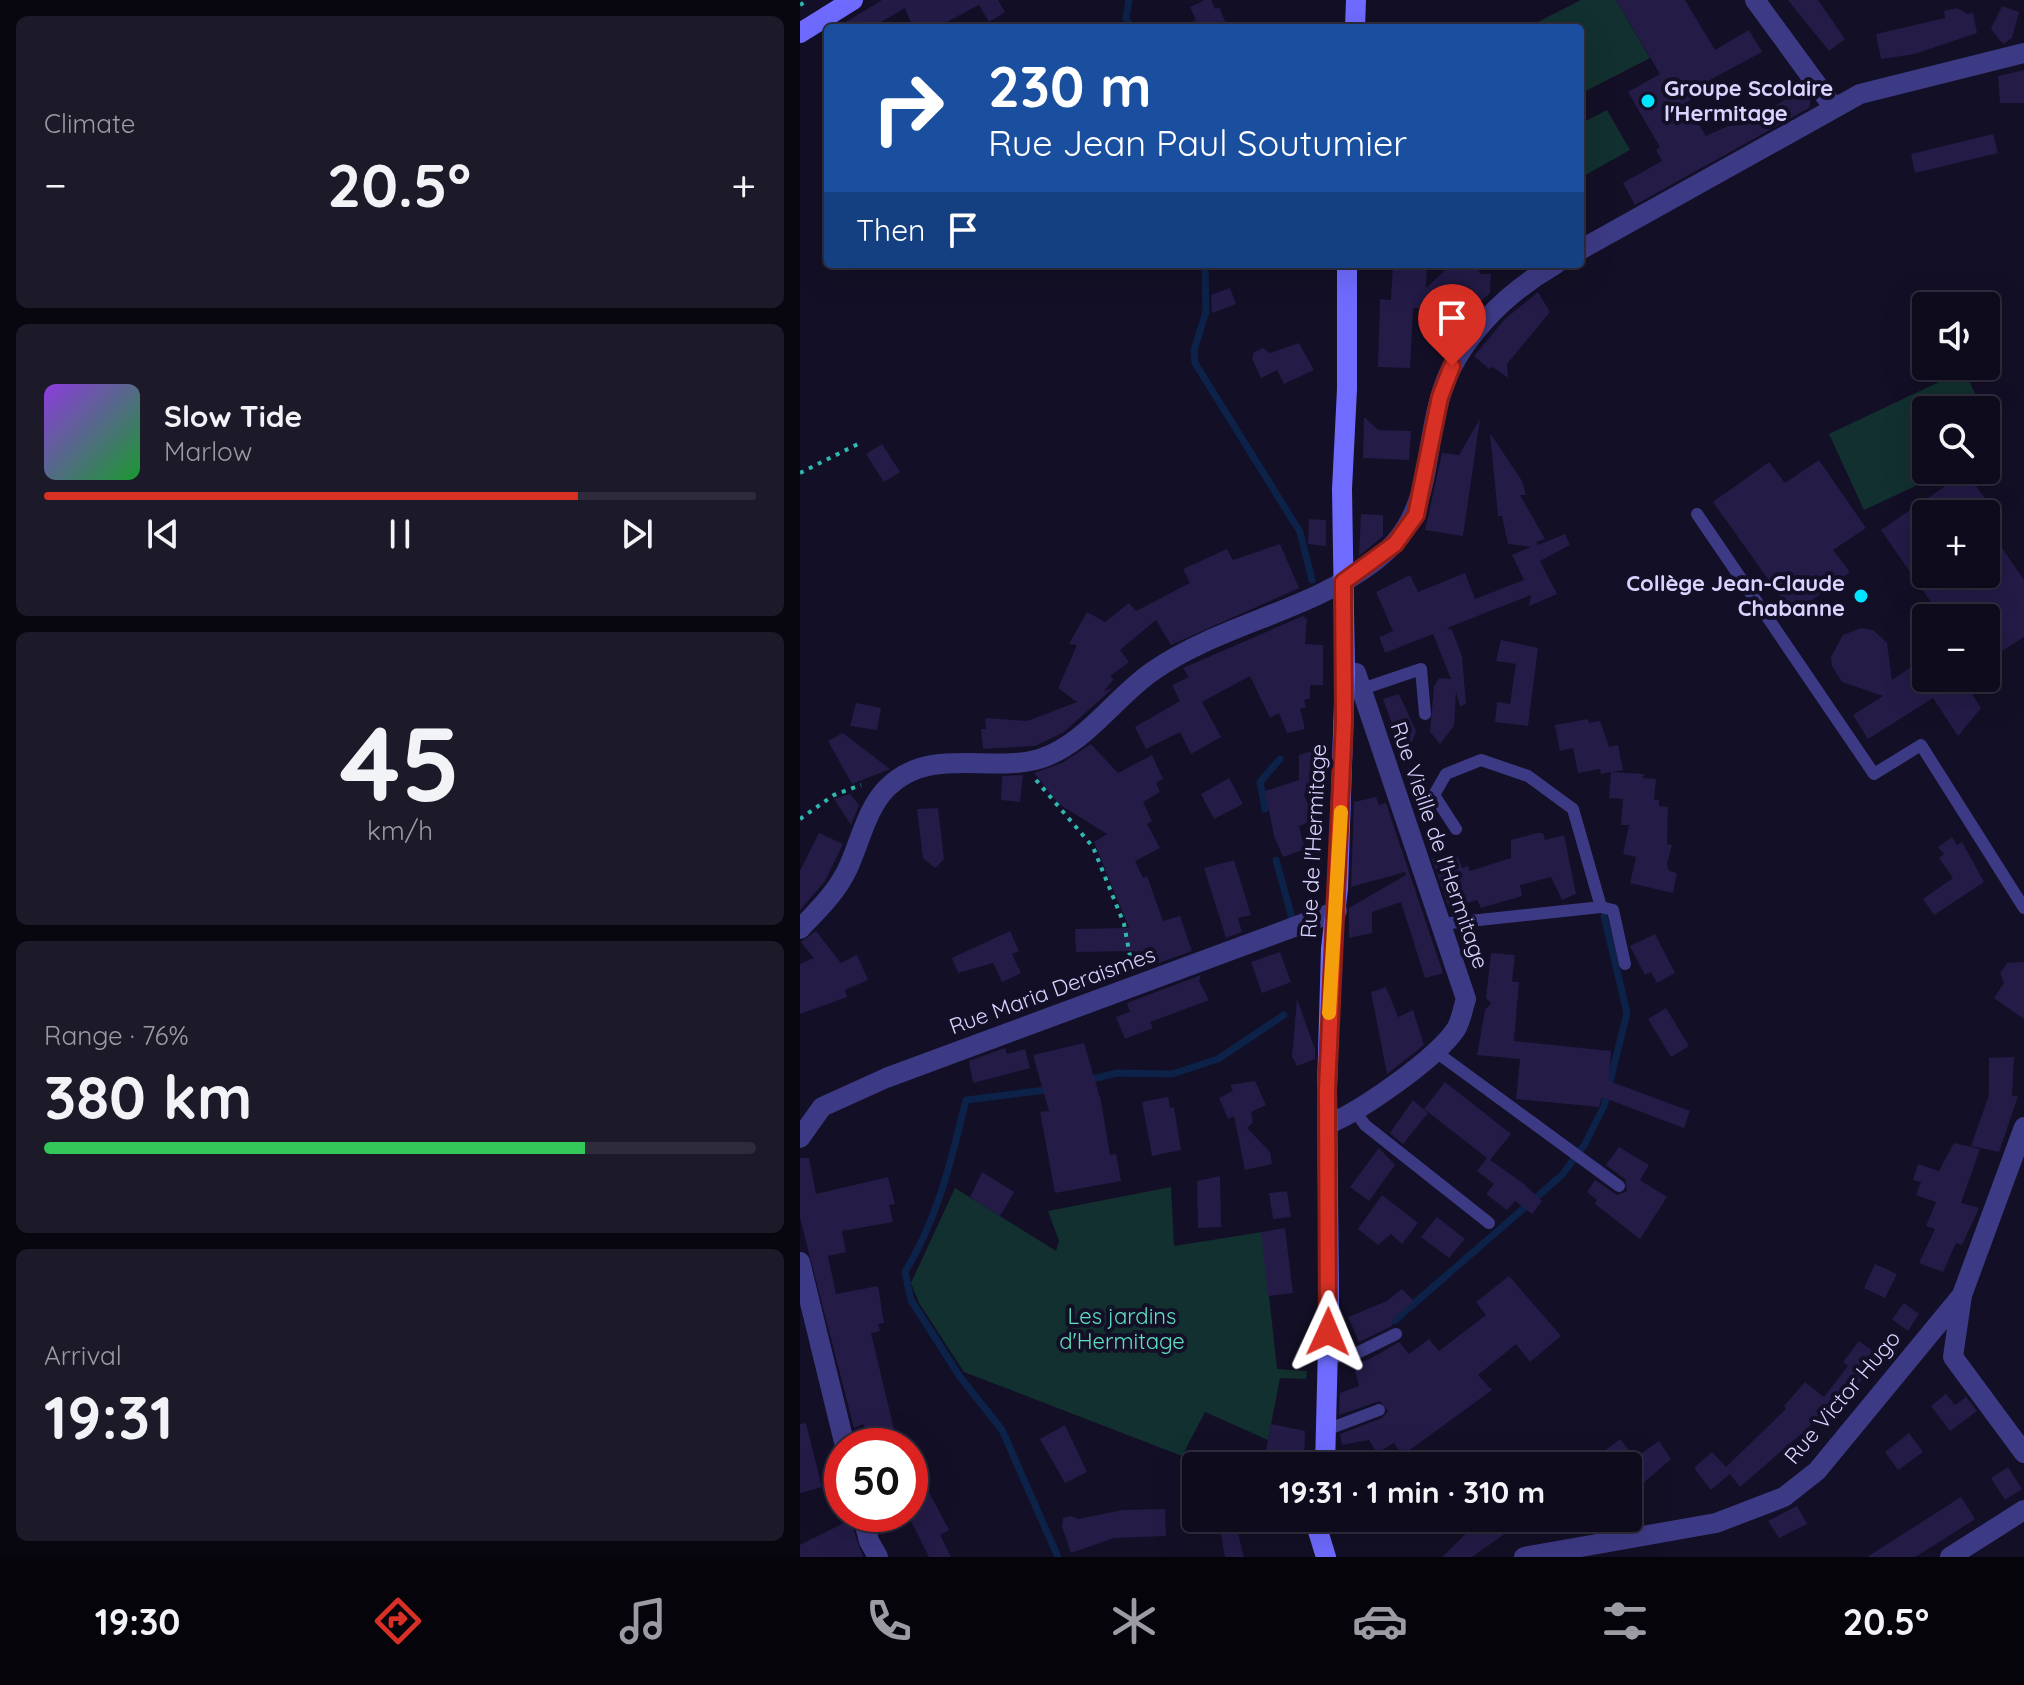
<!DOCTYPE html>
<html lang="en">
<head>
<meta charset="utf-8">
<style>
  body { margin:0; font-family:Quicksand,sans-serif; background:#1c1929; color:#f1f3f6; height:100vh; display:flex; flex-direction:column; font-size:30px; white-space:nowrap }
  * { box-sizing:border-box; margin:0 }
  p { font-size:26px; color:#9b9ba3 }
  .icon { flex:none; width:44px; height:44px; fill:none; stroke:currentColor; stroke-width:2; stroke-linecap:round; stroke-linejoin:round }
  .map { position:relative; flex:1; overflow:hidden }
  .drawer { display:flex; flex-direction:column; gap:16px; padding:16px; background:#08060f; width:800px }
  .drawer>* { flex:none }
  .hud { position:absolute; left:24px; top:24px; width:760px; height:244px; border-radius:8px; box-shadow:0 8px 32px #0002,0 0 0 2px #2e2b3b; background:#1a4fa0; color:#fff; overflow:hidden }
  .controls { position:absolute; left:1112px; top:292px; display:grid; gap:16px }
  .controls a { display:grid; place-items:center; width:88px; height:88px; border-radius:8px; background:#0e0b1c; box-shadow:0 8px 32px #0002,0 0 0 2px #2e2b3b; font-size:40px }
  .speed { position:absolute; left:24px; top:1428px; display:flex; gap:16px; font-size:40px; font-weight:700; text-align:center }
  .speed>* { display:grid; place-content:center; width:104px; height:104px; border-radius:50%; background:#0e0b1c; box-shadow:0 8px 32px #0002,0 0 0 2px #2e2b3b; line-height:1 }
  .speed .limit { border:12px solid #d22; background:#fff; color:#111 }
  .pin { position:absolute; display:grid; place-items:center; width:68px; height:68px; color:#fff; margin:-82px -34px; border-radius:50% 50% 50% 0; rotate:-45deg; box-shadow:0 0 8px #0007 }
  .pin .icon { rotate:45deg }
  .me { position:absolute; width:88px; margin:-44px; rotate:1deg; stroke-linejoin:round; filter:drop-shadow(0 0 6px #0008) }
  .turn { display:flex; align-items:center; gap:28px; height:168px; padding:0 32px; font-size:36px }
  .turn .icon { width:104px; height:104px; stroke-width:2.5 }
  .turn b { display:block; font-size:56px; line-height:68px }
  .then { display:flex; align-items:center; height:76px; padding:0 32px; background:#0003; gap:16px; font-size:30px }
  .big { font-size:60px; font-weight:800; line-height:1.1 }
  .drawer .tile { flex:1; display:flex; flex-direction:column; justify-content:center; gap:12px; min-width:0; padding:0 28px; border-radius:12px; background:#1c1929 }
  .drawer .dial { align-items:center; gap:0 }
  .dial b { font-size:104px; line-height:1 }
  .song { display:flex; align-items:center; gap:24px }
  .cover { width:96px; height:96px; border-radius:12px; background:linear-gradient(135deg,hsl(270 70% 55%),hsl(130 70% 35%)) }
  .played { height:8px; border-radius:4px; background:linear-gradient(90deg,#d93025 75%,#2e2b3b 75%) }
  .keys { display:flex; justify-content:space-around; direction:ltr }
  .heat { display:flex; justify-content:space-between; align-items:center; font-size:44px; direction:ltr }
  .charge { height:12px; border-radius:6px; background:linear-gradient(90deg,#34c759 76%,#2e2b3b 0) }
  .trip { position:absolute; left:382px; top:1452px; width:460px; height:80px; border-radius:8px; background:#0e0b1c; box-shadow:0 8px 32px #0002,0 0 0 2px #2e2b3b; font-weight:800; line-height:80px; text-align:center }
  .dock { display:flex; height:128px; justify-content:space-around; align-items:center; background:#06040b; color:#9b9ba3 }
  .dock .icon { width:56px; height:56px }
  .dock .current { color:#d93025 }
  .dock b { font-size:36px; color:#f1f3f6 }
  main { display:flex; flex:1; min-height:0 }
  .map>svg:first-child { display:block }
</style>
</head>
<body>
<main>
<section class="drawer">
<div class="tile"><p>Climate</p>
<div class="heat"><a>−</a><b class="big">20.5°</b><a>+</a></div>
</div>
<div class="tile">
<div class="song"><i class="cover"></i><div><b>Slow Tide</b><p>Marlow</p></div></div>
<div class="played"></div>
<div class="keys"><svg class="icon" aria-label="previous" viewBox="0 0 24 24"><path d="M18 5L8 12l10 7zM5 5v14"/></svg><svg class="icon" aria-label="pause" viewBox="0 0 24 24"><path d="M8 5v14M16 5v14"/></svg><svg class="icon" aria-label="next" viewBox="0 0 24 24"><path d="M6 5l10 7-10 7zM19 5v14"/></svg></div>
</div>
<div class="tile dial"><b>45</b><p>km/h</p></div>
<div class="tile"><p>Range · 76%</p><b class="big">380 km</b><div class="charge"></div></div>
<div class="tile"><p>Arrival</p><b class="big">19:31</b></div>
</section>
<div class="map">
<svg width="1224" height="1557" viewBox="0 0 1224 1557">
  <rect width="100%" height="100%" fill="#130f26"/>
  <g fill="#12302f">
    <path d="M781 0H816L850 58 780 94V28H726Z"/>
    <path d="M807 110 830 150 780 178V124Z"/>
    <path d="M1164 370 1183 410H1126V470H1150L1064 510 1029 434Z"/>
    <path d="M371 1187 374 1246 462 1232 477 1369 507 1371 506 1379 480 1378 468 1440 405 1412 382 1456 164 1372 119 1303 111 1283 155 1188 256 1251 259 1241 248 1211Z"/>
  </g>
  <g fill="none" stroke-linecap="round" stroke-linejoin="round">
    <g stroke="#0c2248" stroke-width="7">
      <path d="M329 0 326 18 331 28"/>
      <path d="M405 264 406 312 394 350 395 363 500 532 512 580"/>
      <path d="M465 809 460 782 480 759"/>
      <path d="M476 860 492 918"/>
      <path d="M288 1080 317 1073 372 1074 418 1059 484 1015"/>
      <path d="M253 1089 166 1100C151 1161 138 1218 105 1272L111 1300 160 1377 202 1430 258 1557"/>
      <path d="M594 1321 762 1175 785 1144 804 1106 827 1013 804 916"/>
    </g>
  </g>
  <g fill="#241b47">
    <path d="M82 0H198L205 12 189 22 179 5 135 28H113L105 8 71 28H36Z"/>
    <path d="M405 0H411L415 9 419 7 428 28H380L396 20 390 7Z"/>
    <path d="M816 0H885L915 50 949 30 962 52 895 88 899 95 885 103 906 136 928 126 942 125 1004 89 1011 98 1009 108 835 205 823 183 862 161 856 150 860 147 828 92 860 74Z"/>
    <path d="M988 0H1018L1045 39 1029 51Z"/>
    <path d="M1202 6 1219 12 1212 38 1203 44 1191 29Z"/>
    <path d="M1157 8 1167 14 1173 13 1177 33 1115 54 1081 59 1076 34 1145 18 1144 11Z"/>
    <path d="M1224 70V103H1200L1198 76Z"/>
    <path d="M1193 134 1198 153 1115 173 1111 154Z"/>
    <path d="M593 264H627L626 288 652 264H673L681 274H691L690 293 671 310 613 308 610 368 578 367 580 299 591 300Z"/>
    <path d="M430 288 436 304 412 313 411 295Z"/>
    <path d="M738 292 750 312 707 364 708 378 693 367 689 369 674 356 705 319Z"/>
    <path d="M499 343 514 370 484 384 477 370 461 378 452 359 454 352 463 348 470 353Z"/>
    <path d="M564 417 578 430 611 431 609 460 563 458Z"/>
    <path d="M680 419 663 536 625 530 642 453 659 455Z"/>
    <path d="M690 433 722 481 726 495H720L745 539 736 542 738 545 765 534 770 545 740 561 757 594 729 606 731 595 647 628 652 630 662 656 666 704 660 706 656 692 654 726 640 744 630 732 634 686 639 678 651 679 633 634 585 653 579 637 593 631 576 592 610 575 618 592 665 573 675 599 724 580 712 555 731 547 708 544 702 516H698Z"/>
    <path d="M82 444 100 472 84 482 66 454Z"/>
    <path d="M1019 460 1066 528 1033 550 1050 572 993 614 913 502 969 462 985 483Z"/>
    <path d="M1166 472 1186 500 1174 508 1179 514H1126V574H1186V525L1224 580V637L1186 661V618H1142L1081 530Z"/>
    <path d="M561 514 583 515V536L559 556Z"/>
    <path d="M509 519 526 520V546L508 544Z"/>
    <path d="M480 544 499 588 371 645 356 620 320 650 329 662 310 676 314 679 304 691 313 688 264 732 235 746 183 749 181 729H186L185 718 227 721 277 702 258 688 277 645 269 644 287 612 305 622 329 603 336 611 390 583 383 569 427 549 433 560Z"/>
    <path d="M503 616 507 619 505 644 523 645V685H510V698L504 700 506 707 500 709 505 729 487 733 479 713 470 718 450 676 402 702 421 737 391 754 380 732 346 749 335 727 380 701 372 685 389 677 383 668Z"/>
    <path d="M1061 628 1073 630 1087 643 1092 680 1126 657V678H1162L1181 708 1158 736 1133 698 1068 739 1053 715 1083 696 1042 682 1032 666 1031 657 1043 635Z"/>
    <path d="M701 640 738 648 728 726 695 722 697 702 710 704 716 664 696 661Z"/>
    <path d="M599 694 616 731 612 742 600 745 583 699Z"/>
    <path d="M56 703 81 708 77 730 50 726Z"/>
    <path d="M788 719 789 723 800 721 809 747 818 745 823 770 812 772 844 774 843 778 856 779 854 800H859V806L868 807 867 844 872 845 867 864 869 871 877 873 873 893 830 883 836 857 823 854 829 825H821L823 799 809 798 811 772 801 774 800 769 778 773 773 748 760 751 755 725Z"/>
    <path d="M43 733 90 769 52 784 28 741Z"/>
    <path d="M291 744 318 773 352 755 363 779 356 783 360 792 343 802 352 821 347 824 360 848 335 861 343 878 347 876 363 921 380 916 392 951 336 971 335 951 276 952 275 929 329 928 294 842 307 834 259 804 234 773 262 763Z"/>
    <path d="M522 748 521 788 504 794 514 820 499 826 505 849 483 857 474 836 465 791 499 780V755Z"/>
    <path d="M223 775 220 802 201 800 202 776Z"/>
    <path d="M429 778 443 804 414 819 401 794Z"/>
    <path d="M50 794 59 805 51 825 34 799Z"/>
    <path d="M576 797 579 805 586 803 643 973 625 978 601 902 572 912V933L549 938V908L606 875 605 872 551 887 554 802Z"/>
    <path d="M138 808 144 859 135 868 123 858 117 809Z"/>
    <path d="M19 833 43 844 25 881 0 910V871Z"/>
    <path d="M737 833H743L745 840 764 835 776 894 762 900 751 877 720 885 722 896 681 908 677 900 649 908 632 859 636 858 639 864 658 857 662 868 668 866 670 871 711 858V840Z"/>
    <path d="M1152 837 1157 845 1162 842 1184 882 1134 915 1123 899 1153 878 1139 858 1144 854 1138 847Z"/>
    <path d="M434 860 451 915 438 918 442 932 426 938 404 868Z"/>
    <path d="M16 931 41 963 57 955 68 980 45 990 47 997 0 1014V964L14 958 1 942Z"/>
    <path d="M210 931 219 951 212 954 221 973 202 982 193 963 158 973 152 958Z"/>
    <path d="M855 934 875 973 857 983 851 972 845 975 830 946Z"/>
    <path d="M480 952 491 982 462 993 451 962Z"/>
    <path d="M691 953 715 955 712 982H719L714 1041 811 1051 809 1081 890 1111 884 1128 802 1097 799 1107 716 1099 720 1059 677 1055 685 1010 691 1003 686 998Z"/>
    <path d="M1224 962V1019L1194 998 1204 983 1200 973 1207 963Z"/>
    <path d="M401 975 399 981 409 1000 350 1022 353 1028 325 1039 316 1017 330 1012 327 1003Z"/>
    <path d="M586 987 598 1017 613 1010 624 1045 587 1074 571 992Z"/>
    <path d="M497 999 515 1049V1059L497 1066 492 1056Z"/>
    <path d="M866 1008 889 1046 871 1057 848 1019Z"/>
    <path d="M284 1043 301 1101 310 1155 316 1154 321 1181 255 1193 240 1112 249 1111 233 1055Z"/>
    <path d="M205 1048 207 1054 225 1049 230 1068 173 1083 169 1061Z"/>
    <path d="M1214 1057 1212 1096H1218L1199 1152 1171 1146 1189 1095V1058Z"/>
    <path d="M455 1081 466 1105 451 1112 453 1122 447 1128 470 1152 472 1164 445 1170 434 1116 428 1119 419 1098 433 1091 430 1085Z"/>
    <path d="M645 1082 711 1134 690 1160 723 1183 742 1201 732 1214 715 1201 707 1210 686 1194 694 1184 677 1171 687 1158 624 1109Z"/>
    <path d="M368 1097 370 1108 374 1107 381 1150 352 1156 342 1102Z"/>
    <path d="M613 1100 628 1113 603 1144 590 1133Z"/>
    <path d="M1154 1143 1180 1149 1161 1203 1179 1208 1162 1245 1156 1243 1143 1272 1119 1263 1135 1229 1126 1226 1136 1202 1116 1195 1121 1182 1113 1180 1118 1164 1139 1171Z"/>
    <path d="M819 1147 849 1165 840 1180 867 1197 840 1239 795 1204 797 1200 787 1192 795 1180 817 1195 827 1191 825 1179 806 1165Z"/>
    <path d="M579 1148 595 1165 569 1201 550 1187Z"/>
    <path d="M0 1158H9L16 1194 88 1177 95 1204 89 1205 93 1222 42 1231 46 1252 28 1256 36 1294 78 1286 84 1323 78 1324 80 1331 71 1333 97 1442 88 1446H73L63 1424 54 1428 0 1218Z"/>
    <path d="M182 1172 214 1192 200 1216 170 1197Z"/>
    <path d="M420 1176 421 1227 398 1228 397 1181Z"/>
    <path d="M487 1191 491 1217 473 1219 469 1193Z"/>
    <path d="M582 1195 618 1223 602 1244 591 1234 578 1245 558 1229Z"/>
    <path d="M637 1217 665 1239 649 1258 621 1237Z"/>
    <path d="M485 1228 493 1293 468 1296 461 1232Z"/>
    <path d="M1075 1264 1097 1274 1085 1298 1064 1288Z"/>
    <path d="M709 1276 761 1336 730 1362 716 1344 678 1375 692 1390 607 1452 605 1449 600 1452 594 1443 577 1453 569 1440 542 1445 540 1434 582 1418 588 1411 580 1401 539 1415 540 1393 559 1386 553 1363 568 1360 599 1342 609 1354 629 1339 639 1351 686 1315 676 1302Z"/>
    <path d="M602 1289 614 1301 593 1319 592 1326 559 1342 548 1317 587 1301Z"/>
    <path d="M1104 1303 1119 1314 1108 1331 1092 1319Z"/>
    <path d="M1059 1341 1077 1354 1061 1367 1063 1378 1036 1413 1027 1405 1008 1428 940 1487 930 1474 911 1490 894 1468 912 1452 926 1467 986 1409 984 1406 1005 1382 1024 1397 1048 1366 1043 1362Z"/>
    <path d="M1146 1394 1155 1405 1166 1397 1177 1411 1150 1431 1131 1406Z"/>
    <path d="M6 1423 22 1487 0 1493V1424Z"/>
    <path d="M471 1424 505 1431 504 1466H463Z"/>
    <path d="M265 1425 287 1472 265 1483 240 1439Z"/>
    <path d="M1109 1433 1123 1452 1098 1470 1085 1452Z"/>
    <path d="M820 1439 835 1458 859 1441 871 1459 828 1496V1466H811L802 1453Z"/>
    <path d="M110 1456 149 1530 140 1535 151 1557H129L110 1519Z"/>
    <path d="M1208 1467 1222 1489 1205 1500 1191 1478Z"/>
    <path d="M1161 1497 1175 1519 1144 1539 1115 1557H1067Z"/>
    <path d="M997 1506 1007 1524 979 1538 968 1521Z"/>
    <path d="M365 1509 366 1536 314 1538 271 1553 262 1527 263 1518 271 1516 278 1519 323 1510Z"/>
    <path d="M682 1518H727L672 1557H642Z"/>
    <path d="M50 1520 63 1557H0V1545Z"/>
    <path d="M435 1521 444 1557H425L419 1524Z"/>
  </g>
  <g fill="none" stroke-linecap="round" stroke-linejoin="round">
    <g stroke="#2fb8b0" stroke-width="4" stroke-dasharray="4 6" stroke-linecap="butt">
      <path d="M0 5 8 0"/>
      <path d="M0 473 58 444"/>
      <path d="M236 780 293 847 324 924 332 967"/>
      <path d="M0 819 34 795 61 785"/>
    </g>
    <g stroke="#3d3a85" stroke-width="12">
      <path d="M897 514 1074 774 1121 745 1224 908"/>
      <path d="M562 689 621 669 625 714"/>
      <path d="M801 907 813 910 825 964"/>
      <path d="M641 924 801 907 773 809 728 776 681 760 646 774 634 795 656 829"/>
      <path d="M636 1052 819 1186"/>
      <path d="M555 1111 565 1125 689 1223"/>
      <path d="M528 1358 555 1354 596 1334"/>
      <path d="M526 1430 579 1410"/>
    </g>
    <g stroke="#3d3a85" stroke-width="20">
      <path d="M955 0 1034 108"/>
      <path d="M780 250 1060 94 1224 53"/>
      <path d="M0 929C18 910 37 892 48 868 60 842 67 807 88 787 130 746 190 773 239 759 285 745 315 697 353 671 421 624 510 611 575 561 633 517 622 460 640 398 655 341 707 292 756 264"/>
      <path d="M529 1124C562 1110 636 1059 656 1029 661 1021 663 1008 666 999L556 673 545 672"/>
      <path d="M0 1138 22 1107 86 1078 537 911"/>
      <path d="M0 1262 45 1446"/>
      <path d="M1162 1295 1153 1357 1224 1453"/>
      <path d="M62 1514 69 1541 78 1557"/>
      <path d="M724 1557 916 1523 984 1497 1017 1471 1162 1295 1224 1127"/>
      <path d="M1150 1557 1224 1510"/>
    </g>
    <g stroke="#6f6bff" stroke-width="20">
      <path d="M555 28 556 0"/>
      <path d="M0 33 53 0"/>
      <path d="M525 1466 529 1306 527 1089 531 949 538 888 545 672 542 489 547 389V264"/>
      <path d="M514 1518 526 1557"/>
    </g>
  </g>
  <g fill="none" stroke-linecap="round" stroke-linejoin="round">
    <g stroke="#8d1f18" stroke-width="20">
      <path id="route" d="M528 1332 527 1089 544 721 543 582 595 544 616 515 640 397 652 366"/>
    </g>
    <use href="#route" stroke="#d93025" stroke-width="14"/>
    <path stroke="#f59e0b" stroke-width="14" d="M529 1013 541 812"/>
  </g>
  <g fill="#00e5ff" stroke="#130f26" stroke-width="3">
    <circle cx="848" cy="101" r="8"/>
    <circle cx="1061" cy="596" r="8"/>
  </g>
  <g text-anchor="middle" stroke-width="8" stroke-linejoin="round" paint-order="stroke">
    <g font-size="22" font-weight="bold" fill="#d9d4ff" stroke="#130f26" text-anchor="start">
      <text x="864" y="96">Groupe Scolaire<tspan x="864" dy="25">l'Hermitage</tspan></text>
      <text x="1045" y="591" text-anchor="end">Collège Jean-Claude<tspan x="1045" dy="25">Chabanne</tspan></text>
    </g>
    <g font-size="22" fill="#d9d4ff" stroke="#130f26">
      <text transform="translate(513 841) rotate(-87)" y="8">Rue de l'Hermitage</text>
      <text transform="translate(640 845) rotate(71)" y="8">Rue Vieille de l'Hermitage</text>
      <text transform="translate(252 990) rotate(-20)" y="8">Rue Maria Deraismes</text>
      <text transform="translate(1042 1397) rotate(-50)" y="8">Rue Victor Hugo</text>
    </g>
    <g font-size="22" fill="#5fe0c0" stroke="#130f26">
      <text x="322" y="1324">Les jardins<tspan x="322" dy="25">d'Hermitage</tspan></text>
    </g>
  </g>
</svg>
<div class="controls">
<a><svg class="icon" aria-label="sound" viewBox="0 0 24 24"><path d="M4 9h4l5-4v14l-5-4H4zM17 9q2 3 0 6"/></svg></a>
<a><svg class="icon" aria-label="search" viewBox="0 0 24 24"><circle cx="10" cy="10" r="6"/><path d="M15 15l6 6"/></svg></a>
<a>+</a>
<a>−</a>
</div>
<div class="speed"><div class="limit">50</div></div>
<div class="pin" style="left:652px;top:366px;background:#d93025"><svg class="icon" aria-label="arrive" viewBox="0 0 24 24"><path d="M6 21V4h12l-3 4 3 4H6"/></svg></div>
<svg class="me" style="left:528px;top:1332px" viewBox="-20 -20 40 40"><path d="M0-17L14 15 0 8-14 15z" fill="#d93025" stroke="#fff" stroke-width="4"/></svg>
<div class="trip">19:31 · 1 min · 310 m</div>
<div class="hud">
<div class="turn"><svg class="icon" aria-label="right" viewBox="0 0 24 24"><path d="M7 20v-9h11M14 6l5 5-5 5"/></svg><div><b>230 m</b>Rue Jean Paul Soutumier</div></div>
<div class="then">Then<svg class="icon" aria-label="arrive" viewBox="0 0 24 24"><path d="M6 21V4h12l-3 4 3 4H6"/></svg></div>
</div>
</div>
</main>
<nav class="dock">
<b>19:30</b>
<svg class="icon current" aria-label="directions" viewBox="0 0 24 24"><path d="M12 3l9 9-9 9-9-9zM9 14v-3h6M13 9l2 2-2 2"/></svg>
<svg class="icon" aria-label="music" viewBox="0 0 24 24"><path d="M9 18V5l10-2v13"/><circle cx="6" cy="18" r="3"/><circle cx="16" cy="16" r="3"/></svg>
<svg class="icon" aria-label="phone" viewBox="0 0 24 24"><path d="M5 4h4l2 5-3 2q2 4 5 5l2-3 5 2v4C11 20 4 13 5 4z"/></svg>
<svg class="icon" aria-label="climate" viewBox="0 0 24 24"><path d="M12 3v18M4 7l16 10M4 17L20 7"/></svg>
<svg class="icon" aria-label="car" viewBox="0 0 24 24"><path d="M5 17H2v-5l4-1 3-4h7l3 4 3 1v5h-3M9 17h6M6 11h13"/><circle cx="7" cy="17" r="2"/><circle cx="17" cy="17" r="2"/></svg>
<svg class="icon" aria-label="filters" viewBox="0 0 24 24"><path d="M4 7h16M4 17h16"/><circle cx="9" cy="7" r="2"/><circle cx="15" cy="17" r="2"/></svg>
<b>20.5°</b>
</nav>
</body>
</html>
